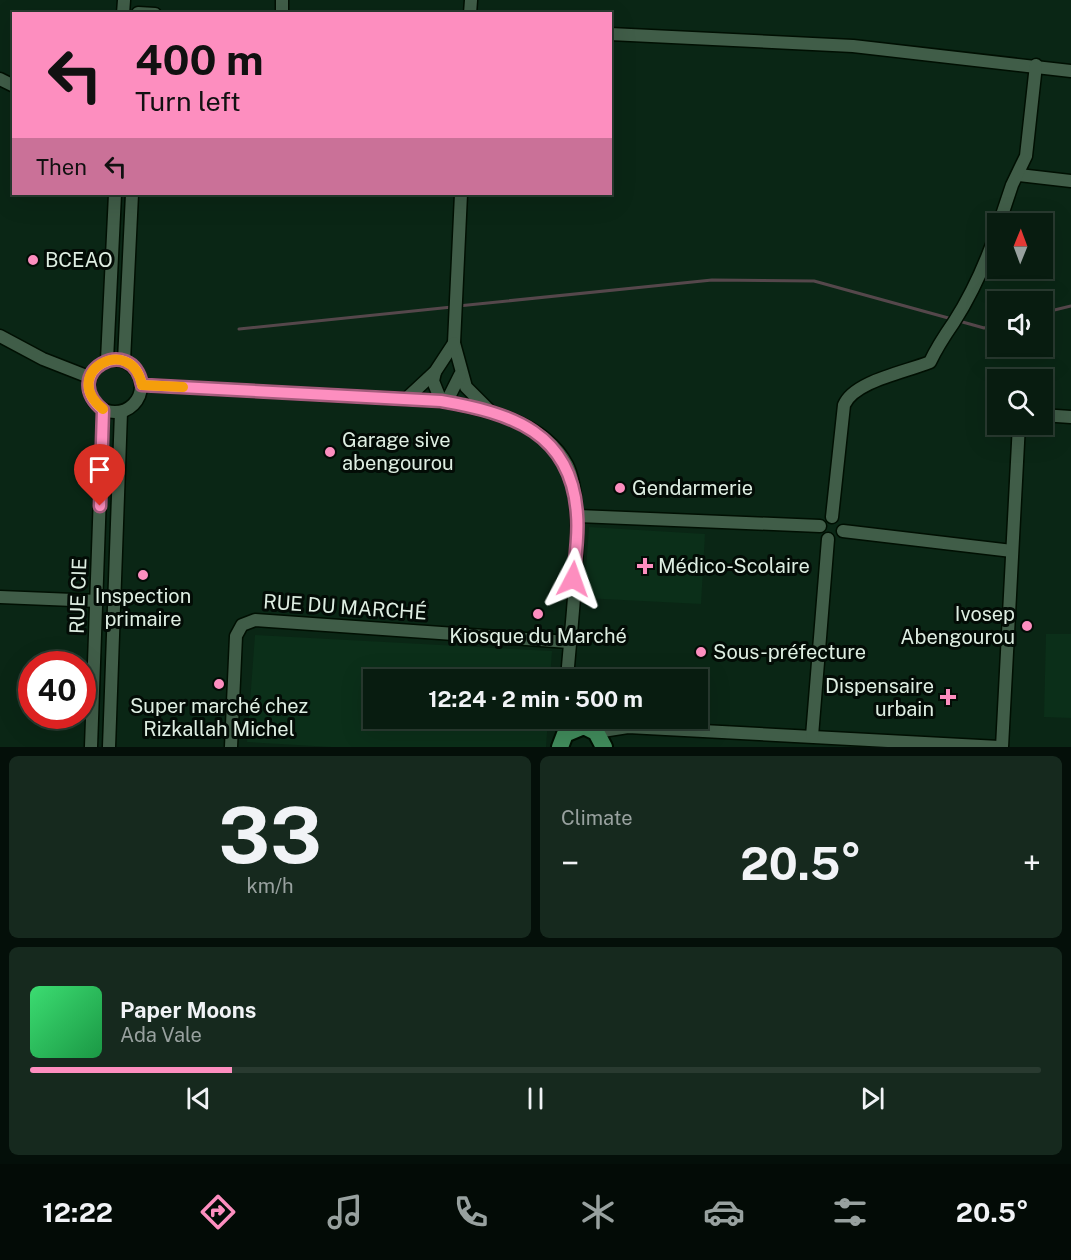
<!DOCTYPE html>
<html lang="en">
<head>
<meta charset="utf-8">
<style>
  body { margin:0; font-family:"Public Sans",sans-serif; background:#16291e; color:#f1f3f6; height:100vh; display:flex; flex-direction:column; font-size:22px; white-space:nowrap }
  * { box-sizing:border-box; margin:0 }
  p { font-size:20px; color:#98a19f }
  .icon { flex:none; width:33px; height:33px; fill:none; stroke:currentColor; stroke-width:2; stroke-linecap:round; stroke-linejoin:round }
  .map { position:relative; height:747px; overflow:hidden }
  .drawer { display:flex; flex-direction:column; gap:9px; padding:9px; background:#040f09; flex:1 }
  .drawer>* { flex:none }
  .banner { position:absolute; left:12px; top:12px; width:600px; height:183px; border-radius:0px; box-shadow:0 6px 24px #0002,0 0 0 2px #293a30; background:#fd8ebf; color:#111; overflow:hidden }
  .needle { width:39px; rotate:1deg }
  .buttons { position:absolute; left:987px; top:213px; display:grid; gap:12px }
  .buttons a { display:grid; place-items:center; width:66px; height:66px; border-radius:0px; background:#081c10; box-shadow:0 6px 24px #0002,0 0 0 2px #293a30; font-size:30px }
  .speed { position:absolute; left:18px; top:651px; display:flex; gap:12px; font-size:30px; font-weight:700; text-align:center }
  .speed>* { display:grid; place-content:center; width:78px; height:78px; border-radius:50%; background:#081c10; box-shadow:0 6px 24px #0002,0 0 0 2px #293a30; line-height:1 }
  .speed .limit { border:9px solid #d22; background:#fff; color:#111 }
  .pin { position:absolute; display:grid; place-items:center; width:51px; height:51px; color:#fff; margin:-62px -26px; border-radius:50% 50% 50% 0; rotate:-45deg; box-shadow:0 0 6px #0007 }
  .pin .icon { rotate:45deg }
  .me { position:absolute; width:66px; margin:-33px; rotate:4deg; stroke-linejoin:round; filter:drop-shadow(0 0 4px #0008) }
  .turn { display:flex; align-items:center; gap:21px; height:126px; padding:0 24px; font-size:27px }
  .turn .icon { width:78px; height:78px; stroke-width:2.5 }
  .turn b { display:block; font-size:42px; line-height:51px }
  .then { display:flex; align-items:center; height:57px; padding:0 24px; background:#0003; gap:12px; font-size:22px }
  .big { font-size:45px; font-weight:700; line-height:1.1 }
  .drawer .widget { flex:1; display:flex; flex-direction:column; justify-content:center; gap:9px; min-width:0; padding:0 21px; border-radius:9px; background:#16291e }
  .drawer .dial { align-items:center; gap:0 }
  .dial b { font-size:78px; line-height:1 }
  .song { display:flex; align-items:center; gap:18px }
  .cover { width:72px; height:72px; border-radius:9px; background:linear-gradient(135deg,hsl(140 70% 55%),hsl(140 70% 35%)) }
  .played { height:6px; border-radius:3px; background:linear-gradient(90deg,#fd8ebf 20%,#293a30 20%) }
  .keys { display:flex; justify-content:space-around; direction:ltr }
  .heat { display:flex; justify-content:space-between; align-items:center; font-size:33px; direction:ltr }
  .drawer .tiles { flex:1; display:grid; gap:9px; grid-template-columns:1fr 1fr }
  .widget:last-child { grid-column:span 2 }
  .trip { position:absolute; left:363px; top:669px; width:345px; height:60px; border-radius:0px; background:#081c10; box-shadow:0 6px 24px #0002,0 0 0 2px #293a30; font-weight:700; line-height:60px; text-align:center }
  .dock { display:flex; height:96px; justify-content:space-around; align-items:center; background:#030b06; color:#98a19f }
  .dock .icon { width:42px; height:42px }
  .dock .selected { color:#fd8ebf }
  .dock b { font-size:27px; color:#f1f3f6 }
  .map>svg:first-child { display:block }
</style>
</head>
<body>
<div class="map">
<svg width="1071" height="747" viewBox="0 0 1071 747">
  <rect width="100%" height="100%" fill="#0a2615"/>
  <g fill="#0b2f19">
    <path d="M589 527 705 534 701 604 584 598Z"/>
    <path d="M1046 634H1071V718L1044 717Z"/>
    <path d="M255 635 552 651 550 679 374 680V718L548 719 546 747H331L247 742Z"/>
  </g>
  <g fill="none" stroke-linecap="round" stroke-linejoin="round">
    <g stroke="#55474b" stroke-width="3">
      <path d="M458 306 712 280 814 281 952 319"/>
      <path d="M1042 313 1071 306"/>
      <path d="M959 321 984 328 998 324"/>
      <path d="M239 329 452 307"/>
    </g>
    <g stroke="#000f02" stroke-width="15">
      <g id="minor">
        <path d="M138 13 155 14"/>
        <path d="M123 14 124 0"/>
        <path d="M282 14V0"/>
        <path d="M470 14 471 0"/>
        <path d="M610 34 853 46 1071 71"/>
        <path d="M0 79 14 86"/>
        <path d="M1019 175 1071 181"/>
        <path d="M461 194 454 343 466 387 488 409"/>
        <path d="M999 224 1012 185 1026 156 1036 65"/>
        <path d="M0 336 43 359 89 377"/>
        <circle cx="115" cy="386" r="26"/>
        <path d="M107 360 115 194"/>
        <path d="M124 361 132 194"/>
        <path d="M435 372 433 381 441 401 449 397 460 375"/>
        <path d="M142 385 441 401C485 409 544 421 567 465 588 506 570 630 567 680"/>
        <path d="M406 399 435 372 454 343"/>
        <path d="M1042 415 1071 417"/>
        <path d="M578 516 820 526"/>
        <path d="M832 517 844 405C854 381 906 372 930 362 937 347 945 335 954 322 972 294 987 260 998 228"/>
        <path d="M843 531 1012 551"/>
        <path d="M0 597 98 601"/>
        <path d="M596 732 628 727 999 747"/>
        <path d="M565 734 566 718"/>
        <path d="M812 736 828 539"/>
        <path d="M91 747 103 410"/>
        <path d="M109 747 121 412"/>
        <path d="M231 747 236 636 242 625 255 620 569 642"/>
        <path d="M1002 747 1019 424"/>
      </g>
    </g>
    <g stroke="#000f02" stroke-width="20">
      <path id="major" d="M560 747 565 734 584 726 596 732 604 747"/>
    </g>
    <use href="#minor" stroke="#405d48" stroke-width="12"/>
    <use href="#major" stroke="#418c5c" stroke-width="16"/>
  </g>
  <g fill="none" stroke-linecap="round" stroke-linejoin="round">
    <g stroke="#a45c7c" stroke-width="15">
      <path id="route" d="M100 506 103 410C58 373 132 332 142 385L441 401C511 413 572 432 577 515 579 536 575 558 573 579"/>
    </g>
    <use href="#route" stroke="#fd8ebf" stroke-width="10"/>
    <path stroke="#f59e0b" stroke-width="10" d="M103 409C58 373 131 332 142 385L183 387"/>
  </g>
  <g fill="#fd8ebf" stroke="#030c06" stroke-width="2">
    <circle cx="33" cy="260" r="6"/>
    <circle cx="330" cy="452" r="6"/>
    <circle cx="620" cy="488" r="6"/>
    <path d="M642 557h6v6h6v6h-6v6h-6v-6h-6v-6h6z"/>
    <circle cx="143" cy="575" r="6"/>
    <circle cx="538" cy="614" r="6"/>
    <circle cx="1027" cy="626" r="6"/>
    <circle cx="701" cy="652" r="6"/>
    <circle cx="219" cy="684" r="6"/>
    <path d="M945 688h6v6h6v6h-6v6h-6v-6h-6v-6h6z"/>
  </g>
  <g text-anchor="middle" stroke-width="6" stroke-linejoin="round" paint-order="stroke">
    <g font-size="20" fill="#deeee2" stroke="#030c06" text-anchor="start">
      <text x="45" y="267">BCEAO</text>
      <text x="342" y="447">Garage sive<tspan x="342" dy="23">abengourou</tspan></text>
      <text x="632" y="495">Gendarmerie</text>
      <text x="658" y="573">Médico-Scolaire</text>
      <text x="143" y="603" text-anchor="middle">Inspection<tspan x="143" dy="23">primaire</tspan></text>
      <text x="1015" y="621" text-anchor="end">Ivosep<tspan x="1015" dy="23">Abengourou</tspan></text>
      <text x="538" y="643" text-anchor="middle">Kiosque du Marché</text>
      <text x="713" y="659">Sous-préfecture</text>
      <text x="934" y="693" text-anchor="end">Dispensaire<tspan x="934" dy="23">urbain</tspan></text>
      <text x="219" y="713" text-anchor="middle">Super marché chez<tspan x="219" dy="23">Rizkallah Michel</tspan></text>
    </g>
    <g font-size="20" fill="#deeee2" stroke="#030c06">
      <text transform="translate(78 596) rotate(-88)" y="7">RUE CIE</text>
      <text transform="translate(345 607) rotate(4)" y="7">RUE DU MARCHÉ</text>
    </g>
  </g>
</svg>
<div class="buttons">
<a><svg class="needle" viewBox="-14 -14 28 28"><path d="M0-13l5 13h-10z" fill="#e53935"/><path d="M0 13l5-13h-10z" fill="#98a19f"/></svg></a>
<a><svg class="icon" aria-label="sound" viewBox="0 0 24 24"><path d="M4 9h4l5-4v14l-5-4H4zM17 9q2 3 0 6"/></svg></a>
<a><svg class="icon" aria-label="search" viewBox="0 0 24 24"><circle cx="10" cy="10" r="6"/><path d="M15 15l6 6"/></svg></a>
</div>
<div class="speed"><div class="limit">40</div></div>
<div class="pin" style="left:100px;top:506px;background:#d93025"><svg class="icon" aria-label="arrive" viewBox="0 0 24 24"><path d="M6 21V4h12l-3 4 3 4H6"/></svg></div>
<svg class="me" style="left:573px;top:579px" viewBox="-20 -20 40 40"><path d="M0-17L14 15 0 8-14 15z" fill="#fd8ebf" stroke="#fff" stroke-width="4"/></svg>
<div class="trip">12:24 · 2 min · 500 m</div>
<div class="banner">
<div class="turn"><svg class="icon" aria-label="left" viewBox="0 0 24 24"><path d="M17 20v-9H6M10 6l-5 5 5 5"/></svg><div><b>400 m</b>Turn left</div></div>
<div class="then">Then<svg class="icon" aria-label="left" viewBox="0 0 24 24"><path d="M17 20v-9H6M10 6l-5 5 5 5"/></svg></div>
</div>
</div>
<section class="drawer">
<div class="tiles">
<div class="widget dial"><b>33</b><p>km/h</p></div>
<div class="widget"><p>Climate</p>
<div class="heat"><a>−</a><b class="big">20.5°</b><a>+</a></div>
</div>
<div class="widget">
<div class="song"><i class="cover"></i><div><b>Paper Moons</b><p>Ada Vale</p></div></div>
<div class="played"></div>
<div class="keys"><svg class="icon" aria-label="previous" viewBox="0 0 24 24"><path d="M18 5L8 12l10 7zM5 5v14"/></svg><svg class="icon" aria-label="pause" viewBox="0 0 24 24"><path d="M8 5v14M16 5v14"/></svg><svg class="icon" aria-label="next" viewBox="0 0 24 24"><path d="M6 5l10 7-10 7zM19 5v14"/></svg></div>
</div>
</div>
</section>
<nav class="dock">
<b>12:22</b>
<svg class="icon selected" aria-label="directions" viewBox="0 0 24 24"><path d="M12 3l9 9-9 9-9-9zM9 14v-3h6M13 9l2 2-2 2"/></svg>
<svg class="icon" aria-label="music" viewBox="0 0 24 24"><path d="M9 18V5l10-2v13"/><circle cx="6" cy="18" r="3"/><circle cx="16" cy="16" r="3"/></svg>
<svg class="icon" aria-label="phone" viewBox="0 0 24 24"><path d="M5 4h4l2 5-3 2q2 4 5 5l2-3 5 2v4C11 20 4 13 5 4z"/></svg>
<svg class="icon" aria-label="climate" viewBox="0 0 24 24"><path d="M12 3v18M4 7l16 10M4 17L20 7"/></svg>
<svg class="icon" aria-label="car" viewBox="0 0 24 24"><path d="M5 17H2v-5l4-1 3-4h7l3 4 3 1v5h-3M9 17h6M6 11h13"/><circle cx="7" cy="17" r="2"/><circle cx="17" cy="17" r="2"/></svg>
<svg class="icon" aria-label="filters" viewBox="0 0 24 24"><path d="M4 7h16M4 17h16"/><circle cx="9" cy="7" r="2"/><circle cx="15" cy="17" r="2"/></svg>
<b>20.5°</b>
</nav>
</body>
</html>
